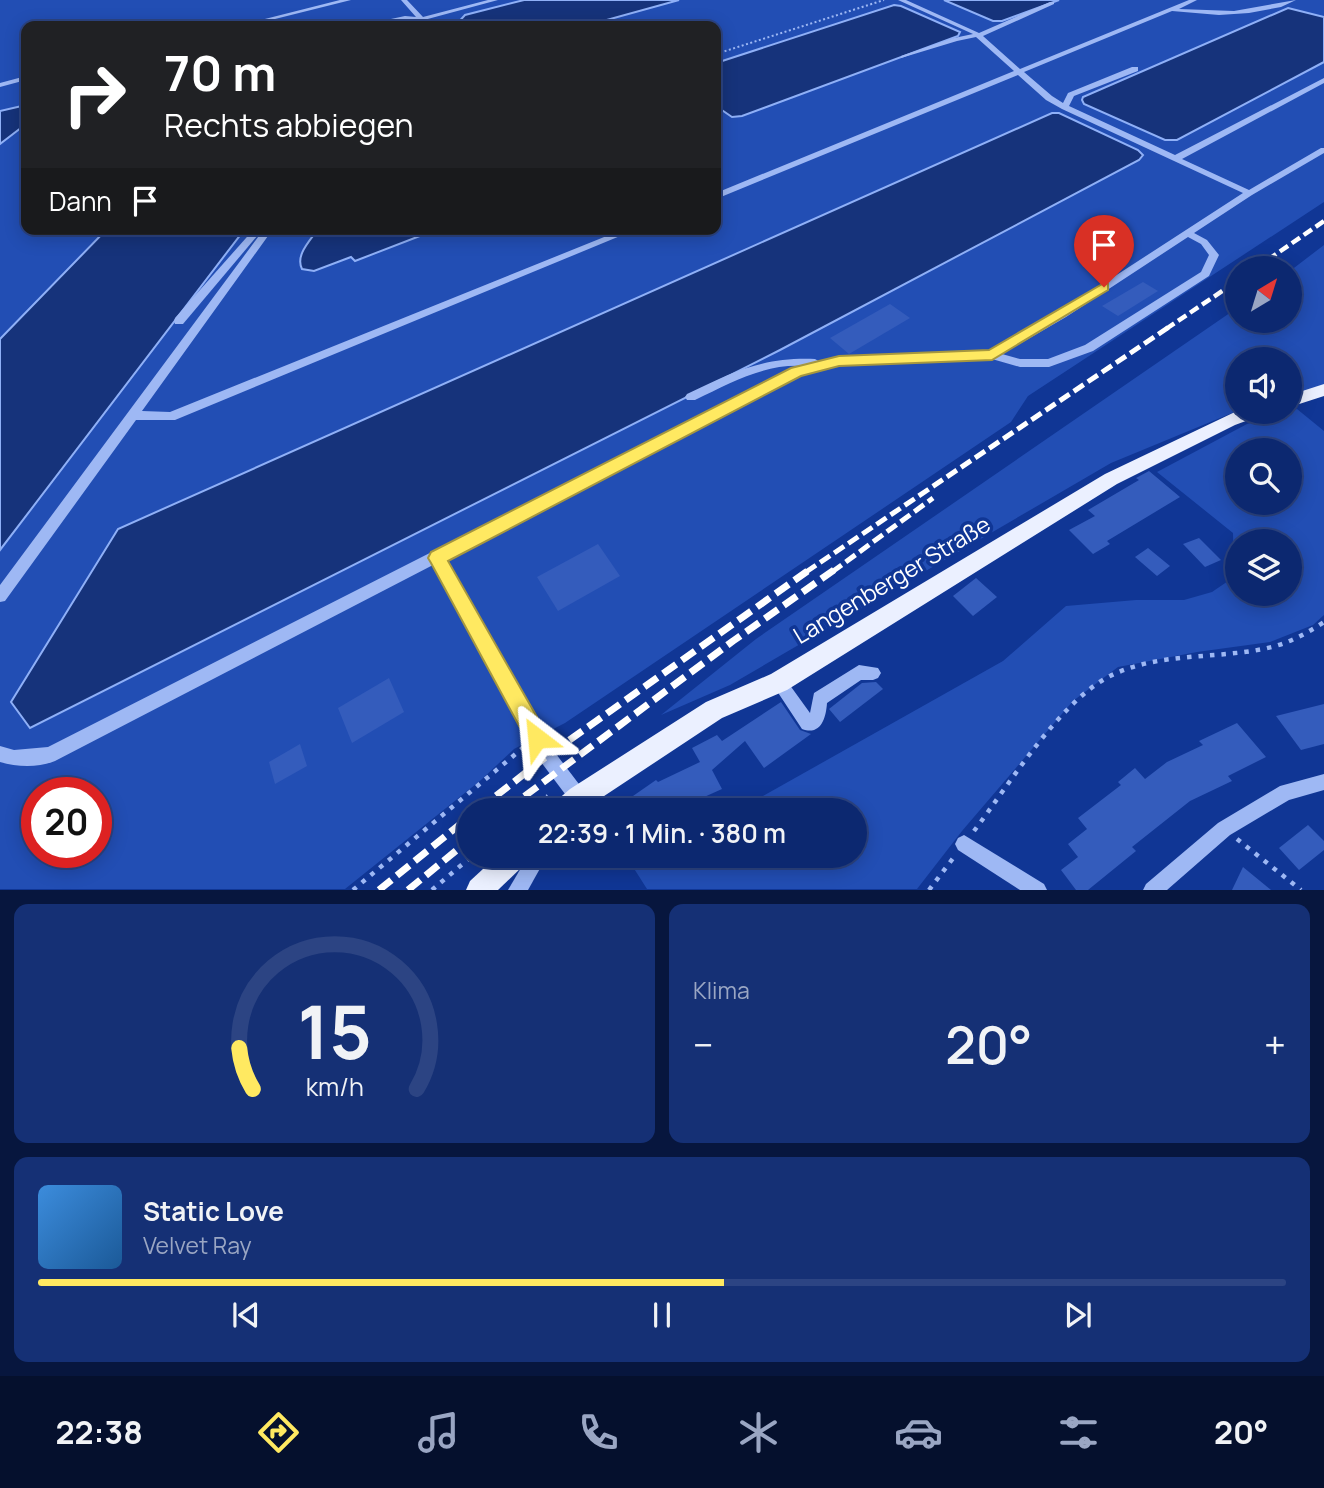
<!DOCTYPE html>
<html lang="de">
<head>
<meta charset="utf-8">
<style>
  body { margin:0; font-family:Manrope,sans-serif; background:#153075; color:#f1f3f6; height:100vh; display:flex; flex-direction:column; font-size:26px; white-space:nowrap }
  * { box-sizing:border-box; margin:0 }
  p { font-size:23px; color:#9aa6c3 }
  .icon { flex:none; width:38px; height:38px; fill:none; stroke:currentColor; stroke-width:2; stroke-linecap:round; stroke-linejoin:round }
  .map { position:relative; height:890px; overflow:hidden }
  .panel { display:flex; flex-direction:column; gap:14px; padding:14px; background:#07163e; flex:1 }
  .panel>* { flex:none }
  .top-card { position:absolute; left:21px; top:21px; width:700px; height:214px; border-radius:14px; box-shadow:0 4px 18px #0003,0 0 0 2px #2c4483; background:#202124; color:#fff; overflow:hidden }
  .needle { width:46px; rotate:38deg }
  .fabs { position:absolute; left:1225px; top:256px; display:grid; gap:14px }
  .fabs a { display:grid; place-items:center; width:77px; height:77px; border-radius:50%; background:#0c2870; box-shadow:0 4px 18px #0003,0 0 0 2px #2c4483; font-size:35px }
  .speed { position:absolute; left:21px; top:777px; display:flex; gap:14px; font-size:35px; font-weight:700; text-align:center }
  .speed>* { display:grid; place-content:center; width:91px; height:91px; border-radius:50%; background:#0c2870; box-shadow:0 4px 18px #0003,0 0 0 2px #2c4483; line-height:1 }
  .speed .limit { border:10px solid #d22; background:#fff; color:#111 }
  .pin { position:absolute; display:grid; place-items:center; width:60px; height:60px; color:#fff; margin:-72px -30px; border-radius:50% 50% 50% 0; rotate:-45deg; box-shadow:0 0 7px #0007 }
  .pin .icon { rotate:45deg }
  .me { position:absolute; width:77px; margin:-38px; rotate:331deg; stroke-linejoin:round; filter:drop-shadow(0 0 5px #0008) }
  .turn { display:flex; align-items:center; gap:24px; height:147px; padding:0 28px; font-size:32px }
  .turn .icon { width:91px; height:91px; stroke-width:2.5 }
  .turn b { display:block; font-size:49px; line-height:60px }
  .then { display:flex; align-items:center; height:66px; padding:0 28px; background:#0003; gap:14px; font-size:26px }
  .big { font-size:52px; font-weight:600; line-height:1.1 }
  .panel .card { flex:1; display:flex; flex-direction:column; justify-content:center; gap:10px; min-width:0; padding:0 24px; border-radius:14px; background:#153075 }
  .panel .dial { align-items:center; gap:0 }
  .dial svg { height:182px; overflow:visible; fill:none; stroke:#2c4483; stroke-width:7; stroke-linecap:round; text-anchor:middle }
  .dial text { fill:#f1f3f6; stroke:none }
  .song { display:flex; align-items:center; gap:21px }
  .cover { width:84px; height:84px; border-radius:10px; background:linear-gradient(135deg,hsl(210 70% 55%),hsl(210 70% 35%)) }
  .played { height:7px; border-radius:4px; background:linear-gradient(90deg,#ffe961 55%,#2c4483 55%) }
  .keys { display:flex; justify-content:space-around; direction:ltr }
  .heat { display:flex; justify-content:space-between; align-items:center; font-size:38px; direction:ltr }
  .panel .tiles { flex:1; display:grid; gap:14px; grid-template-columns:1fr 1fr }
  .card:last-child { grid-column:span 2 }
  .trip { position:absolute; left:457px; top:798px; width:410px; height:70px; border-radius:35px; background:#0c2870; box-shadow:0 4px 18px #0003,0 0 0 2px #2c4483; font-weight:600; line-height:70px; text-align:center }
  .menu { display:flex; height:112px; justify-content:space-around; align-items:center; background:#05102d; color:#9aa6c3 }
  .menu .icon { width:49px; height:49px }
  .menu .selected { color:#ffe961 }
  .menu b { font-size:32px; color:#f1f3f6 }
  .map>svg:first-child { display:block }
</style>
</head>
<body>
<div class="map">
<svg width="1324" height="890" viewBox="0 0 1324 890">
  <rect width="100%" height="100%" fill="#103695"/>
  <g fill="#224eb4" fill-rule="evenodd">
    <path d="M0 0H1324V202L1028 396 1011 422 565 723 514 749 481 780 345 889H0ZM26 26H716V229H26ZM37 793H96V852H37Z"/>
    <path d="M1324 245V388L1290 398V359H1237V411L1111 463 730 685 661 715 756 639 1237 308V320H1290V271Z"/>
    <path d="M1297 409 1324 431V615L1313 625 1270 642 1197 652 1118 667 1073 701 962 831 917 889H647L626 856H854V810H730L763 796 1003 661 1066 606 1136 600H1184L1212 592 1234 577 1233 533 1157 472 1247 424ZM1237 450H1290V502H1237ZM1237 541H1290V593H1237Z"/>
  </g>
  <g fill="#16337b" stroke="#8fb0f7" stroke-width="2">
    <path d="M524 0H679L585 26H455L465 15Z"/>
    <path d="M944 0H1059L1002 21H993Z"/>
    <path d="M894 5 901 6 960 32 958 36 742 116 732 117 716 106V63Z"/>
    <path d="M1288 8 1324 17V62L1177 140H1165L1084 104 1082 100 1083 97Z"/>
    <path d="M26 105V124L0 144V111Z"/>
    <path d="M1052 113H1059L1138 150 1143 155 1139 160 780 350 30 728 11 702 118 529Z"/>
    <path d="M107 229H236L241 234 0 550V339Z"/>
    <path d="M318 229H438L355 261 351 257 314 271 302 269C295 255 310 241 318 229Z"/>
  </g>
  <g fill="#345cbc">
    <path d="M1143 282 1158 291 1118 316 1102 306Z"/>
    <path d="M890 304 910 318 849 354 830 338Z"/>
    <path d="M1149 471 1180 497 1107 541 1110 544 1093 554 1069 530 1095 516 1088 510 1139 480 1136 478Z"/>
    <path d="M1199 538 1221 560 1205 567 1183 544Z"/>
    <path d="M598 544 620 576 558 611 537 577Z"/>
    <path d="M1148 548 1170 566 1157 576 1135 557Z"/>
    <path d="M976 578 997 597 973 616 953 596Z"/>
    <path d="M389 678 404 712 352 743 338 708Z"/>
    <path d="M876 682 883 689 840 722 829 709 862 683Z"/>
    <path d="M781 702 800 730 811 734 764 768 745 741 712 770 722 789 682 807 677 797 658 810H641L633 796 656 780 658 782 700 762 692 748 717 735 722 741Z"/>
    <path d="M1324 704V744L1301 750 1276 716Z"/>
    <path d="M1237 723 1266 757 1228 776 1232 781 1190 801 1132 847 1136 851 1088 890H1076L1061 870 1078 857 1068 844 1087 829 1078 818 1121 785 1118 782 1135 768 1145 779 1167 762 1203 745 1199 741Z"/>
    <path d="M300 744 307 766 275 784 269 762Z"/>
    <path d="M1308 825 1324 841V850L1299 870 1279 848Z"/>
    <path d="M1243 867 1271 890H1232Z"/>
  </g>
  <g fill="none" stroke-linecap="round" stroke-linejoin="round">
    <path stroke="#9eb8f4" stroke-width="2" stroke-dasharray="2 2.5" stroke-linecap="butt" d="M716 54 884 0"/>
    <g stroke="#9eb8f4" stroke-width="4.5" stroke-dasharray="4.5 7" stroke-linecap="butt">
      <path d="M528 810 548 796"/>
      <path d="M974 831C1009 785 1059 702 1110 676 1160 651 1219 660 1272 647 1291 642 1307 633 1324 622"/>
      <path d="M1237 839 1301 890"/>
      <path d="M353 890 524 747"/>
      <path d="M432 890 472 856"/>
      <path d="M929 890 954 857"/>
    </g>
    <g fill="#9eb8f4" fill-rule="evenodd">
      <path d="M340 0H351L247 26H237Z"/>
      <path d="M401 0H407L423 17 488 0H498L424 20 420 26H414L417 21C397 19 378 27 358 26L405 16 416 17Z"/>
      <path d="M898 0H906L979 33 1050 2H1054V4L983 36 1020 69 1189 0H1197L1179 9 1234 11 1296 0 1281 7 1249 13 1219 15 1172 11 1024 72 1052 96 1063 103 1068 93 1132 67H1138V71L1074 96 1069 106 1175 155 1324 78V83L1182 159 1249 190 1321 148H1324V153L1252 195 1194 233 1207 240 1219 255 1209 276 1093 351 1049 367H1020L992 359 839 365 799 375 445 559 553 750 585 792 588 798 580 810H562L568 798 541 762 433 565 55 761C38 768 17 767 0 762V746L14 750 48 747 792 369 803 366C763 364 730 383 695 400H687L685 397 687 394C733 372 762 357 815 359L820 362 839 357 990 351 1058 313 1243 193 1062 109 1046 100 1018 75 716 199V193L1014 71 976 37 957 41 901 58V56L954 38 973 34ZM1188 237 1201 244 1209 255 1201 272 1085 345 1048 359H1020L1002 354 1066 317Z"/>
      <path d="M26 76V80L0 87V83Z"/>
      <path d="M254 229H263L183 324H175L174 321 175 318Z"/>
      <path d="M264 229H273L142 411 170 412 624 229H637L175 420H136L5 601 0 602V585Z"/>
      <path d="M859 665 878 668 881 673 878 678 873 680H861L827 703C826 718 821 736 802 729L771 682 774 677 779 674 784 677 810 713 814 693Z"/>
      <path d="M1324 774V790L1289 800 1230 835 1167 890H1143L1146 884 1218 823 1280 786Z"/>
      <path d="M964 835 1044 884 1047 890H1020L958 850 955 844 958 838Z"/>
      <path d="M528 856H547L528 890H508Z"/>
    </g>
    <g fill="#ebf0ff" fill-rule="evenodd">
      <path d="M1324 384V396L1290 407V395Z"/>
      <path d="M1237 411H1264L1262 415 1235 425 1117 484 787 690 722 718 583 810H553L556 801 570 789 706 702 771 674 1105 474Z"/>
      <path d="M497 856H528L524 865 498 890H466L470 881Z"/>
    </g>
    <g stroke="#fff" stroke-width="4.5" stroke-dasharray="10 4.5" stroke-linecap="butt">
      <path d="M1256 268 1324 221"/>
      <path d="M1166 329 1237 281"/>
    </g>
    <g stroke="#fff" stroke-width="5" stroke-dasharray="12 5" stroke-linecap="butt">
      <path d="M806 572 1169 327"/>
      <path d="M832 572 933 498"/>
    </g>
    <g stroke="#fff" stroke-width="7" stroke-dasharray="16 7" stroke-linecap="butt">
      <path d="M478 810 547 756 809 570"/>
      <path d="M506 810 733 641 834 570"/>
      <path d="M379 890 469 817"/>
      <path d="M408 890 469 840"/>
    </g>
  </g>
  <path fill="#ffe961" stroke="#a6973f" stroke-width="2" d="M1104 283 1108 284V290L992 360 839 366 801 376 448 561 545 731 548 738 545 746 537 749 530 746 431 563 428 558 431 552 791 368 839 356 989 350Z"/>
  <g text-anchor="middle" stroke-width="7" stroke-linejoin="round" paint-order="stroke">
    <g font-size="23" fill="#fff" stroke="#103695">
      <text transform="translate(892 580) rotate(-31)" y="8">Langenberger Straße</text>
    </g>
  </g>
</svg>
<div class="fabs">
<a><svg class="needle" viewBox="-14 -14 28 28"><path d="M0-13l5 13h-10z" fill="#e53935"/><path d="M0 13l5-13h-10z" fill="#9aa6c3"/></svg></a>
<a><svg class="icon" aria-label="sound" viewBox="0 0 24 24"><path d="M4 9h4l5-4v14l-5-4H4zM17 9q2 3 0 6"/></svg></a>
<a><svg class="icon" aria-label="search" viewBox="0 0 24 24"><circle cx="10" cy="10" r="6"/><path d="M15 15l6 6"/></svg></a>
<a><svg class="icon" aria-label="layers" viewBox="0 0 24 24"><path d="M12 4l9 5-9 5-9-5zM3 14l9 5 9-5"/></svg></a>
</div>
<div class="speed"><div class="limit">20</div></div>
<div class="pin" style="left:1104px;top:287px;background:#d93025"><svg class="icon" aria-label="arrive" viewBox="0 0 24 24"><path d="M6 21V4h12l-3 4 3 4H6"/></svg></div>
<svg class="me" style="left:537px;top:738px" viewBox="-20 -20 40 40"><path d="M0-17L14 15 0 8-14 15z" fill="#ffe961" stroke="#fff" stroke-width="4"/></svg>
<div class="trip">22:39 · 1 Min. · 380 m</div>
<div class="top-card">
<div class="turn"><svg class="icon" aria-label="right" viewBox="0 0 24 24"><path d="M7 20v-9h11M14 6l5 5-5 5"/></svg><div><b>70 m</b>Rechts abbiegen</div></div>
<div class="then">Dann<svg class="icon" aria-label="arrive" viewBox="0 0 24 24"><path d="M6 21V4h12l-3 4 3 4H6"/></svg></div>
</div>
</div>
<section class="panel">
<div class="tiles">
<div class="card dial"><svg viewBox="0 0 100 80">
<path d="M14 69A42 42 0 1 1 86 69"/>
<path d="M14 69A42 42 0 0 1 8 51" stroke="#ffe961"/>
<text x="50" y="56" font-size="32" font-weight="700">15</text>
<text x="50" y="72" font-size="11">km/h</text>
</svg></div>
<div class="card"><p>Klima</p>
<div class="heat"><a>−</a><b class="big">20°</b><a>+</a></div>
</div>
<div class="card">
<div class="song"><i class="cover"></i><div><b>Static Love</b><p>Velvet Ray</p></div></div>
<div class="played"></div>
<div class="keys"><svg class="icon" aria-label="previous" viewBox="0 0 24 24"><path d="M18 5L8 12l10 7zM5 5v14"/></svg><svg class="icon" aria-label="pause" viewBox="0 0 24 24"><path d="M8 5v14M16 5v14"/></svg><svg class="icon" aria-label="next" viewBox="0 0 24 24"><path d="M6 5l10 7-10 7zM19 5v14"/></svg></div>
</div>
</div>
</section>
<nav class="menu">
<b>22:38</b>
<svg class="icon selected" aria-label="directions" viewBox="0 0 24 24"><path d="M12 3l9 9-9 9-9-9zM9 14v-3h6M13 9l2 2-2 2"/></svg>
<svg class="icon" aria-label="music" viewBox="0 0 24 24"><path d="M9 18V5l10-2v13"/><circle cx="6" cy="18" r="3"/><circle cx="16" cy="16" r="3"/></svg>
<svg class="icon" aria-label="phone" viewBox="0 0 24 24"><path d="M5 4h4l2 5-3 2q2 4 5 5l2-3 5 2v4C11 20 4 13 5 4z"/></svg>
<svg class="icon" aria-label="climate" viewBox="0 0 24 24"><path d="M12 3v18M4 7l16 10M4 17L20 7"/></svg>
<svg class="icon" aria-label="car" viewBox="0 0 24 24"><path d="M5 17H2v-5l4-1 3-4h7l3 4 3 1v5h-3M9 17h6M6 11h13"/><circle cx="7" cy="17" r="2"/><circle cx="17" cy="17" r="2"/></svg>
<svg class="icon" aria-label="filters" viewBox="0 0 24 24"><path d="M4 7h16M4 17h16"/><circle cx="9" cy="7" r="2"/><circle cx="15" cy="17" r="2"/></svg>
<b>20°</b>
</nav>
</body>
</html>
